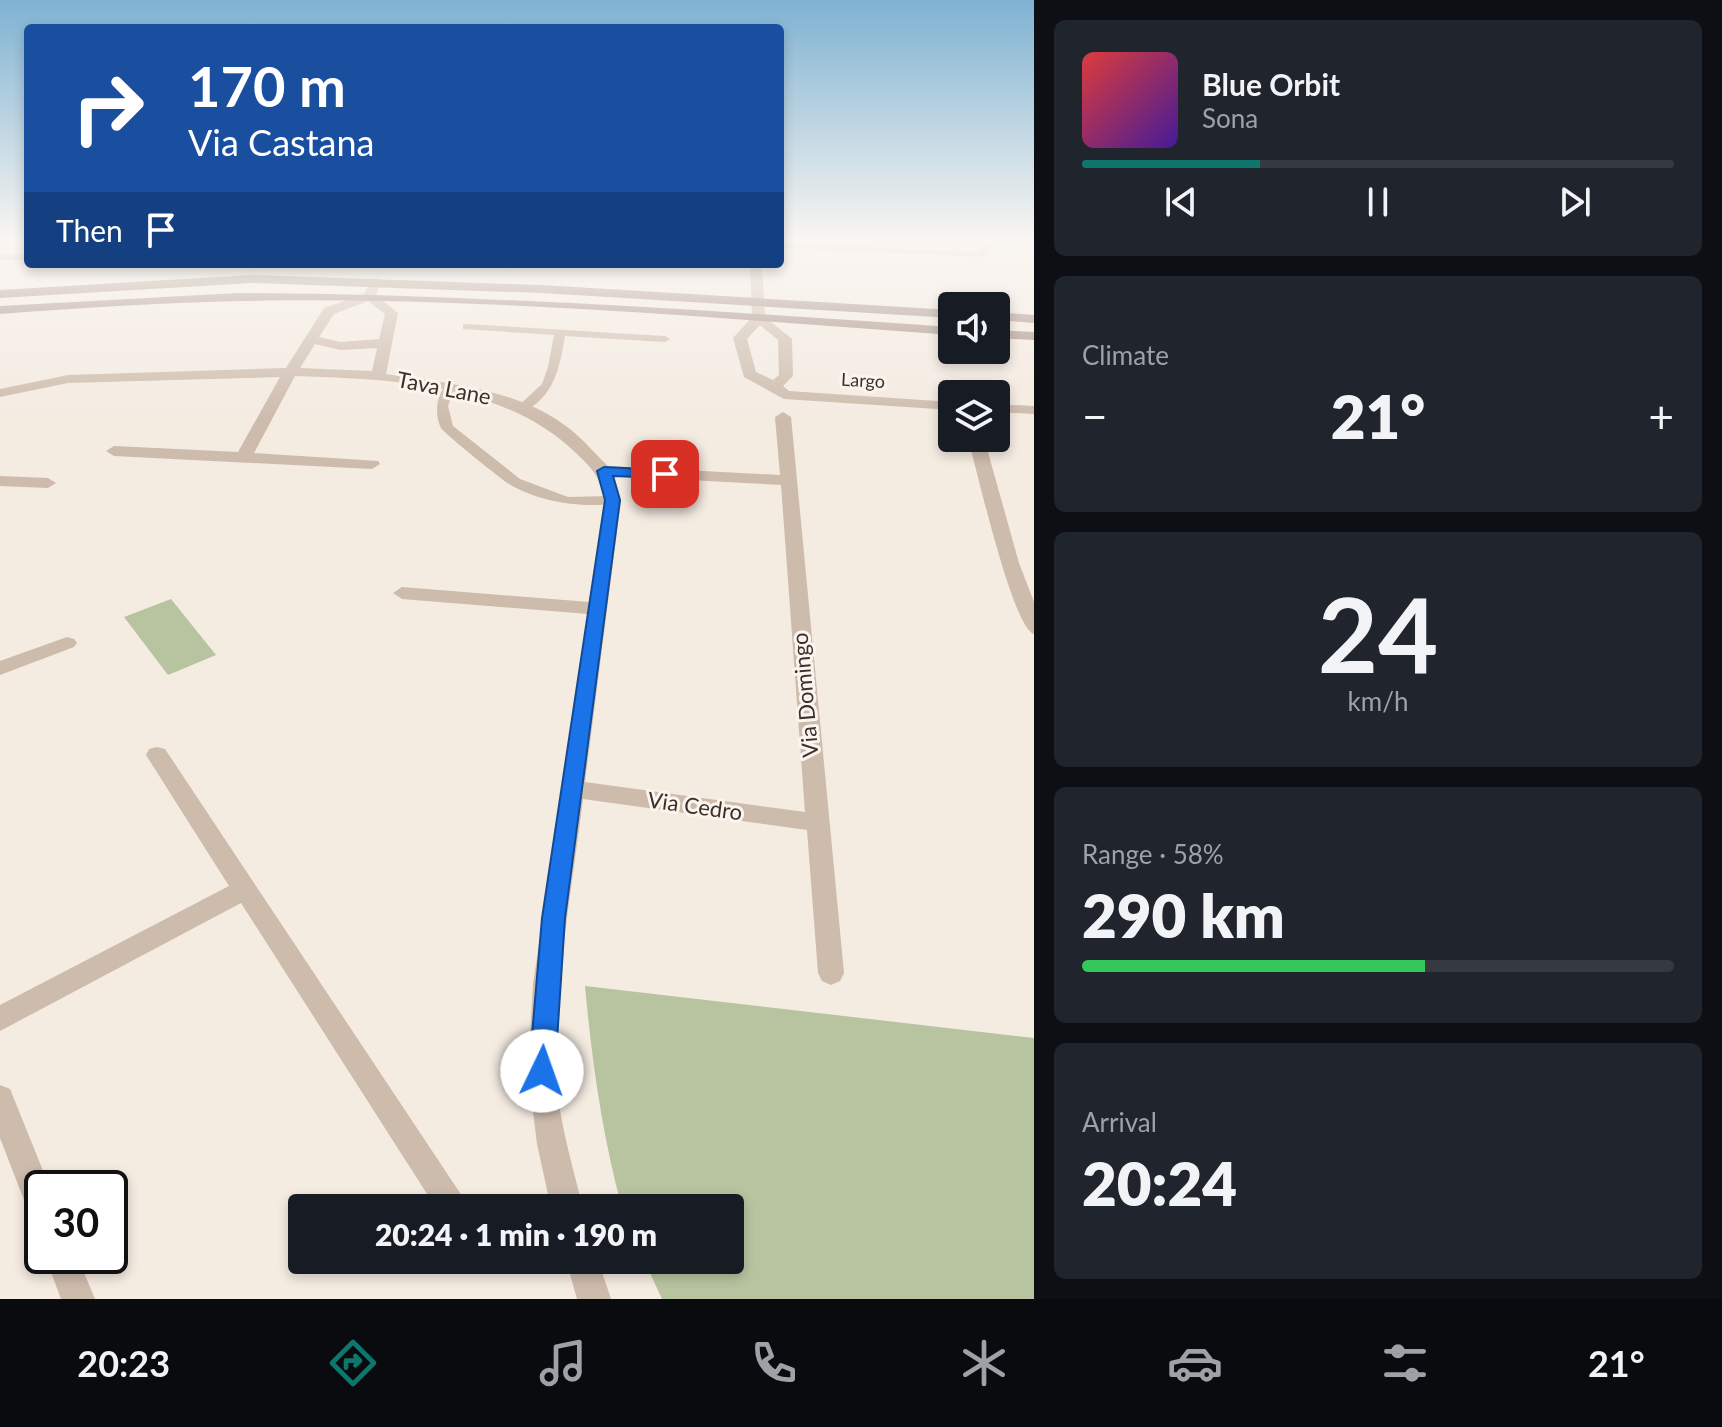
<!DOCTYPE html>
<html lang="en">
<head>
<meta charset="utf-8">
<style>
  body { margin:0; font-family:Lato,sans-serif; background:#20242c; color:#f1f3f6; height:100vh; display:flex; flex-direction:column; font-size:30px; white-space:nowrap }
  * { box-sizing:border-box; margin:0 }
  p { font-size:26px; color:#9ea1a6 }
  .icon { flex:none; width:44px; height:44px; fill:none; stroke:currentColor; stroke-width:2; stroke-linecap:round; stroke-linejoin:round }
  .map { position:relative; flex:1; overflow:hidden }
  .details { display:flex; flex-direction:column; gap:20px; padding:20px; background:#0d0f14; width:688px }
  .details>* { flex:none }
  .banner { position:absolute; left:24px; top:24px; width:760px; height:244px; border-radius:8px; box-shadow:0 4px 12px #0003; background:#1a4fa0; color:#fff; overflow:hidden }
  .fabs { position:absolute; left:938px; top:292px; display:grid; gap:16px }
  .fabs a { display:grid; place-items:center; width:72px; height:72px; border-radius:8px; background:#171b24; box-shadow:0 4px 12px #0003; font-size:40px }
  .speed { position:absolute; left:24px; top:1170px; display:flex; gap:16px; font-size:40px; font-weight:700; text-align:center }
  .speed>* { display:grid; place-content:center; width:104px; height:104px; border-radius:50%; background:#171b24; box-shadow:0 4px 12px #0003; line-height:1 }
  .speed .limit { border:4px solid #111; border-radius:12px; background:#fff; color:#111 }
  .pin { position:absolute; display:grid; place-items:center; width:68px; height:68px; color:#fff; margin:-34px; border-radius:16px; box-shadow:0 4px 12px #0006 }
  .me { position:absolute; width:88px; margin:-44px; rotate:3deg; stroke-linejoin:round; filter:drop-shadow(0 0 6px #0008) }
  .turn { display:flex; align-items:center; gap:28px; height:168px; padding:0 32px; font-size:36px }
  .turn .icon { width:104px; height:104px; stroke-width:2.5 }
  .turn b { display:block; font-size:56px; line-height:68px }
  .then { display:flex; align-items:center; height:76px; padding:0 32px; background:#0003; gap:16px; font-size:30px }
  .big { font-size:60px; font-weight:800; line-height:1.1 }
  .details .widget { flex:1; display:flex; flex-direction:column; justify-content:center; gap:12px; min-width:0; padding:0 28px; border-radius:12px; background:#20242c }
  .details .dial { align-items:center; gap:0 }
  .dial b { font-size:104px; line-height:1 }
  .song { display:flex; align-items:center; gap:24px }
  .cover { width:96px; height:96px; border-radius:12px; background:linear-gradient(135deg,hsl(0 70% 55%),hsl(260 70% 35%)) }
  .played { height:8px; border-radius:4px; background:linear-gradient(90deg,#0f766e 30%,#363941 30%) }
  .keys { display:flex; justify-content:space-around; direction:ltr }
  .heat { display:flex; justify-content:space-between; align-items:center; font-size:44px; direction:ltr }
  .charge { height:12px; border-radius:6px; background:linear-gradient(90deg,#34c759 58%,#363941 0) }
  .trip { position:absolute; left:288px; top:1194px; width:456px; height:80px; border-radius:8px; background:#171b24; box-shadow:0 4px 12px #0003; font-weight:800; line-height:80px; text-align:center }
  .tabs { display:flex; height:128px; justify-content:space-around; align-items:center; background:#090b0e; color:#9ea1a6 }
  .tabs .icon { width:56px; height:56px }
  .tabs .active { color:#0f766e }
  .tabs b { font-size:36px; color:#f1f3f6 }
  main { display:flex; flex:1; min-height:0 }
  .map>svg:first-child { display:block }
</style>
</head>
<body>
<main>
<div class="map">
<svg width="1034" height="1299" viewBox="0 0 1034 1299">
  <rect width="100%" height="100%" fill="#f4ebe1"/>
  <g fill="#b8c4a0">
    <path d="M171 599 216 655 168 675 124 617Z"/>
    <path d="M585 986 1034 1038V1299H662L644 1260H730V1208H622C602 1134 592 1062 585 986Z"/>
  </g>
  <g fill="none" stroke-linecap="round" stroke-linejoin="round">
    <g fill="#cdbbac" fill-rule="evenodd">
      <path d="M978 240H987L991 250 985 257 780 248V242L979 252 981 250Z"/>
      <rect x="0" y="254" width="28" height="6"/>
      <path d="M467 324 665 336 670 339 665 342 565 336C560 366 554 399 522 412L516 408 542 384 548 367 554 335 463 329V325Z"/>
      <path d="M449 384 455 387 448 406 453 426 520 479 568 497 613 496 618 497V503C585 509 538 502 509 484 500 478 446 435 441 428 434 415 436 390 449 384Z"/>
    </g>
    <g fill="#cdbbac" fill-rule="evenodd">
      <path d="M750 264H762L765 317 792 339 793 376 783 386 789 391 952 402V410L784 399 744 377 733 338 752 317ZM760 325 778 340 779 375 773 380 756 372 747 339Z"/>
      <path d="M376 278 382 282 376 295 398 313 386 374C446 383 512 388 563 424 580 435 594 453 608 466L780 475 775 417 783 412 791 417 844 973 840 981 831 985 822 981 818 973 807 830 583 799C572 888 555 979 556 1069 557 1115 572 1163 583 1208H551L537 1144 528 1071 533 984 588 614 402 599 393 593 402 587 589 602C593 577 607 521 604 499 602 479 591 467 577 454 504 383 391 379 295 376L254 453 378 461 380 464 372 469 114 456 106 451 114 446 238 452 280 377 68 383 0 397V389L68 375 286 368 324 308 364 294 372 279ZM368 301 385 314 379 339 340 342 319 337 334 314ZM315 344 340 350 377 348 372 371 300 368ZM614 476 781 485 805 812 585 782 621 500Z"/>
      <path d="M996 404 1034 406V414L996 412Z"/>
      <path d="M968 438H984L1019 563 1034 602V634C1013 629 976 467 968 438Z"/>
      <path d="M0 476 48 478 56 483 48 488 0 486Z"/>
      <path d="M67 637 74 639 77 643 74 647 0 675V661Z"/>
      <path d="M157 747 165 749 470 1208H436L241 903 0 1031V1005L229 886 146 755 149 749Z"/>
      <path d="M0 1085 10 1089 50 1188H42V1223L31 1218 0 1138Z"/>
      <path d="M45 1256H77L95 1299H61Z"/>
      <path d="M566 1260H598L611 1299H577Z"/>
    </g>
    <g fill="#a18a7d" fill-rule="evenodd">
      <path d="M252 275 542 285 952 310V318L542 293 252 283 0 298V290Z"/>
      <path d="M238 293C477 294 714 311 952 327V335C714 318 475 296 236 301 157 303 79 308 0 314V306Z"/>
      <path d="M996 312 1034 315V323L996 320Z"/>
      <path d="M996 330 1034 332V340L996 338Z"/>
    </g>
  </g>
  <linearGradient id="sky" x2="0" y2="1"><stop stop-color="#7eb2d2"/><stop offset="0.57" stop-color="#faf6f2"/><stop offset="1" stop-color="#faf6f2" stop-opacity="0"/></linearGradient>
  <rect width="1034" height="422" fill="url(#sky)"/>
  <path fill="#1a73e8" stroke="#114b97" stroke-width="2" d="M604 467 665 470 672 474 665 478 613 476 620 500 565 918 555 1071 551 1080 542 1083 533 1080 529 1071 542 918 605 500 597 471Z"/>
  <g text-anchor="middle" stroke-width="6" stroke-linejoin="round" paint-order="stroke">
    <g font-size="18" fill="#3b302b" stroke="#fbf5ee">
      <text transform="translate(863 381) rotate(3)" y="6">Largo</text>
    </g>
    <g font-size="22" fill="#3b302b" stroke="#fbf5ee">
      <text transform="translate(444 388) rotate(11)" y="8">Tava Lane</text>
      <text transform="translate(805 695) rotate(-95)" y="8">Via Domingo</text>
      <text transform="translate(695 806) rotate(8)" y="8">Via Cedro</text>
    </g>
  </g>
</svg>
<div class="fabs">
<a><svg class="icon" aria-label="sound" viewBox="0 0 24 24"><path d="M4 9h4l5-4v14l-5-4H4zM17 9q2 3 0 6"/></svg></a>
<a><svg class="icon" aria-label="layers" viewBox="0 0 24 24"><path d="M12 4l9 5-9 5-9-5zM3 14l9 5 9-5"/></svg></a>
</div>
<div class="speed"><div class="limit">30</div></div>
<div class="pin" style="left:665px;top:474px;background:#d93025"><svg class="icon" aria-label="arrive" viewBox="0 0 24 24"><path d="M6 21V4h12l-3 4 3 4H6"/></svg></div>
<svg class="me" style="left:542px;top:1071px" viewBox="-20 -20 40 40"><circle r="19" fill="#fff"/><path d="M0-13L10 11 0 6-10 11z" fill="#1a73e8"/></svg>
<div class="trip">20:24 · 1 min · 190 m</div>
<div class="banner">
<div class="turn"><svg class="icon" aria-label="right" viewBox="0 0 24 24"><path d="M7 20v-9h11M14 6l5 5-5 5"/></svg><div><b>170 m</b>Via Castana</div></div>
<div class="then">Then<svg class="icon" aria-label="arrive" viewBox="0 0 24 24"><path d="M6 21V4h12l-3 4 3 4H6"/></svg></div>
</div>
</div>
<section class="details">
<div class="widget">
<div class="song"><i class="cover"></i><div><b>Blue Orbit</b><p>Sona</p></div></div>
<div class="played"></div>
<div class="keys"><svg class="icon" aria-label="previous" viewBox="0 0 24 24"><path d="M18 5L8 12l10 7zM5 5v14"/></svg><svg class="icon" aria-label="pause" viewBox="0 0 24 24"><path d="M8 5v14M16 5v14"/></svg><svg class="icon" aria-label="next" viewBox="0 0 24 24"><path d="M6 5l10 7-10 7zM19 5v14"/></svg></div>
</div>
<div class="widget"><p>Climate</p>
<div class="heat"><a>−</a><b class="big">21°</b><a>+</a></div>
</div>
<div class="widget dial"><b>24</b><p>km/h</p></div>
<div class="widget"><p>Range · 58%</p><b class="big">290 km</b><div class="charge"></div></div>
<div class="widget"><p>Arrival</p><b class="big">20:24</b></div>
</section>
</main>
<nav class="tabs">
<b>20:23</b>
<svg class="icon active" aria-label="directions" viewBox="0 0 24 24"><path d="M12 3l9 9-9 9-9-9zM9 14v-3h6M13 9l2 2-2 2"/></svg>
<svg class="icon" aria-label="music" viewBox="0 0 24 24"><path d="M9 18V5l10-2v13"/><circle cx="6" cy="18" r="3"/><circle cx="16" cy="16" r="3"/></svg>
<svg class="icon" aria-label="phone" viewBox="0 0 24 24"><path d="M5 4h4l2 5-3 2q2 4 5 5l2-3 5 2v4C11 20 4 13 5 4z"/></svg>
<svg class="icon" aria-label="climate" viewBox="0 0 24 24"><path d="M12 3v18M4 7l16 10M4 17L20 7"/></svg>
<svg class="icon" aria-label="car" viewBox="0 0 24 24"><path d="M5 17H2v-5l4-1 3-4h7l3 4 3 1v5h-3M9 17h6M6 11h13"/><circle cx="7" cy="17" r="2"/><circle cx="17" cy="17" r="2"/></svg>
<svg class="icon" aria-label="filters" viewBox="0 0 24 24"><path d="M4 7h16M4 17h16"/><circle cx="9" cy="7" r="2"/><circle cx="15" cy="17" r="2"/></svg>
<b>21°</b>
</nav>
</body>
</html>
